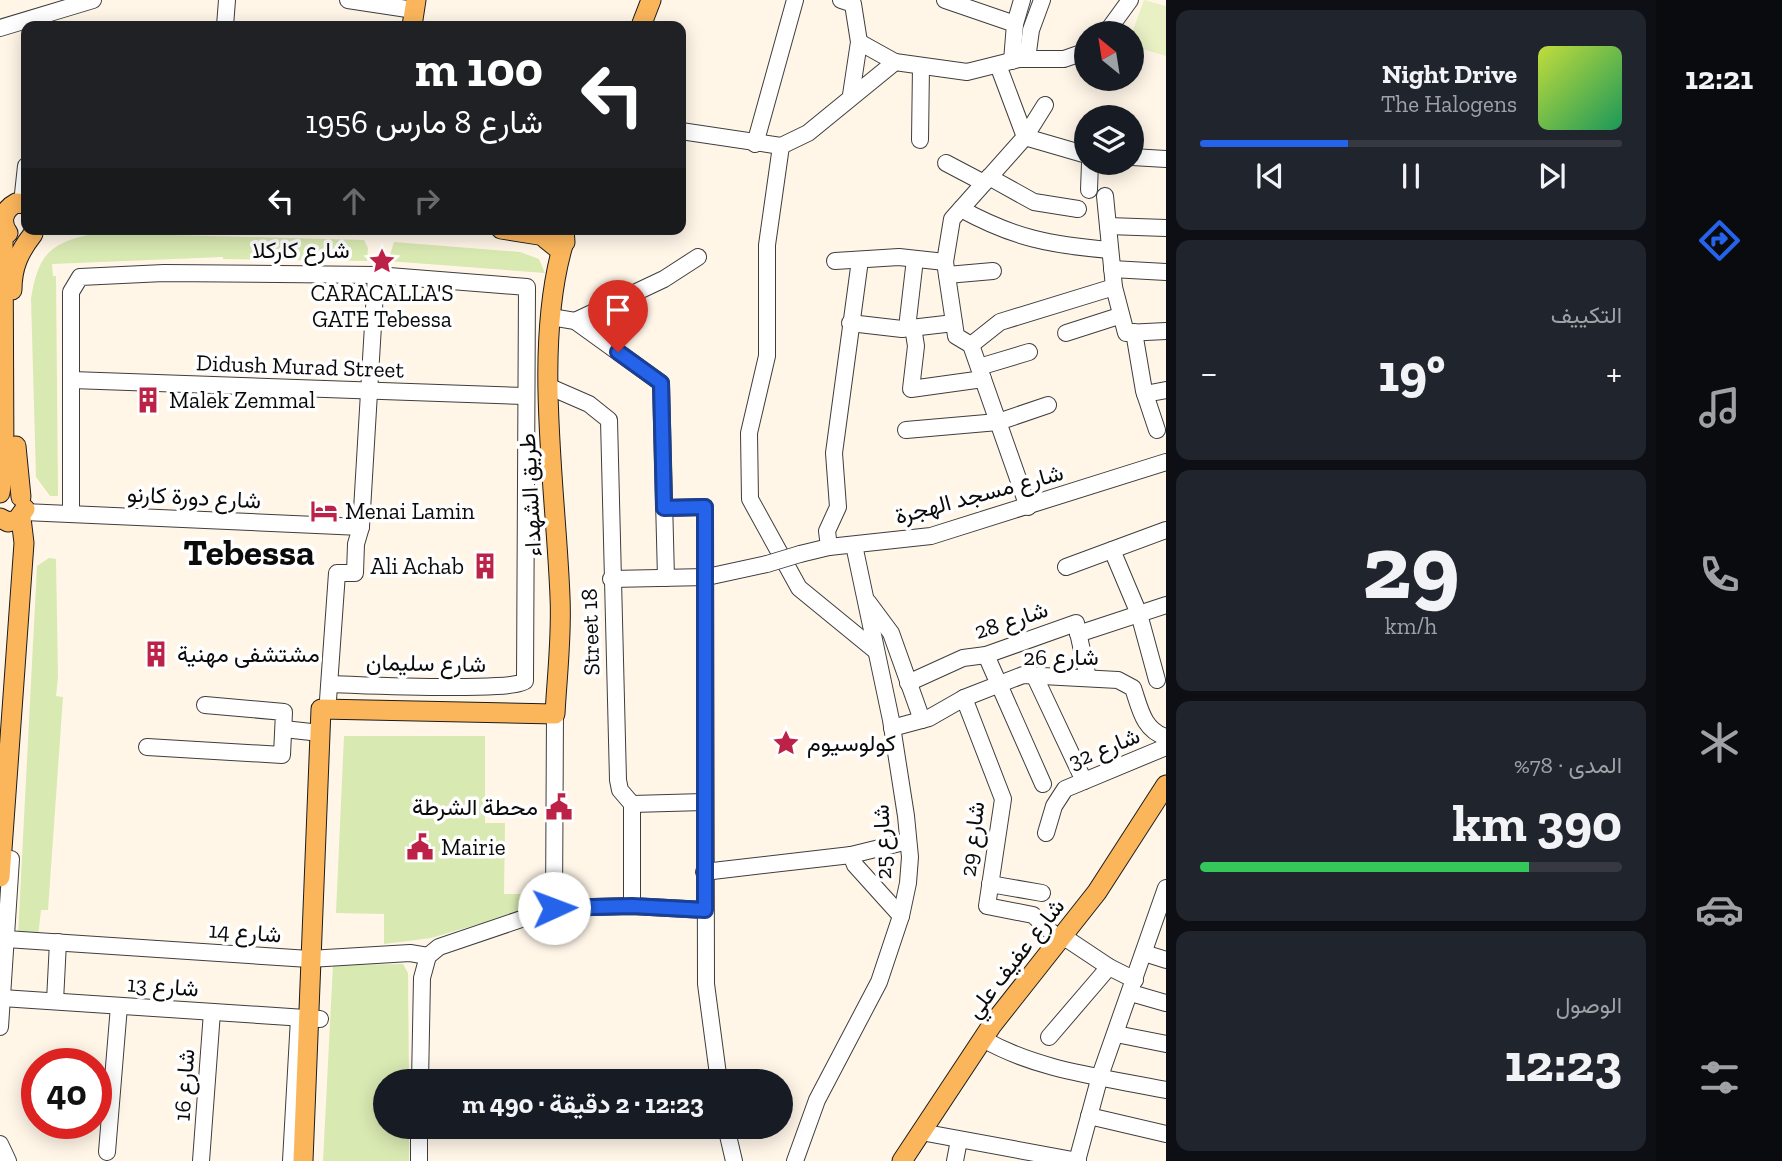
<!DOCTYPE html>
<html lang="ar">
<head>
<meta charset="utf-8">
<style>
  body { margin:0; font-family:"Zilla Slab",Vazirmatn,serif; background:#20242c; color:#f1f3f6; direction:rtl; height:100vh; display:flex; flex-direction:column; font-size:26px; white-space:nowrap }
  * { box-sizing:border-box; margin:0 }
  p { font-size:23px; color:#9ea1a6 }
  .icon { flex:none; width:38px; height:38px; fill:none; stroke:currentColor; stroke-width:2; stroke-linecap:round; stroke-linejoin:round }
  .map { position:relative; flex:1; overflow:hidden; direction:ltr }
  .panel { display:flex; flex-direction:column; gap:10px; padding:10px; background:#0d0f14; width:490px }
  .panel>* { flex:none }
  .hud { position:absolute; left:21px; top:21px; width:665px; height:214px; border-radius:14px; box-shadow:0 4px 18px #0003; direction:rtl; background:#202124; color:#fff; overflow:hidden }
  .needle { width:46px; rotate:330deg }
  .buttons { position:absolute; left:1074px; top:21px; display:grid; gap:14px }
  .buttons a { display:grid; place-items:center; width:70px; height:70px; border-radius:50%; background:#171b24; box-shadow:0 4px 18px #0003; font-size:35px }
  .speed { position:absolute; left:21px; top:1048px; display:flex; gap:14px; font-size:35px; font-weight:700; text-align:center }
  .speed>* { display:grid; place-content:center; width:91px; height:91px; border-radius:50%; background:#171b24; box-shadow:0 4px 18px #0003; line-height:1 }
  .speed .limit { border:10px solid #d22; background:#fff; color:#111 }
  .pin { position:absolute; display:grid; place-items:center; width:60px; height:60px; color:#fff; margin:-72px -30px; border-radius:50% 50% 50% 0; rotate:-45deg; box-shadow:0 0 7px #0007 }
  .pin .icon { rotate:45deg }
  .me { position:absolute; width:77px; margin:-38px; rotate:88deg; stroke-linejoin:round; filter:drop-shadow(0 0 5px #0008) }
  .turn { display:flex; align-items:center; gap:24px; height:147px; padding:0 28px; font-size:32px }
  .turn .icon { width:91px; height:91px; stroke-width:2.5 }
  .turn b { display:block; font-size:49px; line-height:60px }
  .lanes { display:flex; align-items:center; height:66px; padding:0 28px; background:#0003; justify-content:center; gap:35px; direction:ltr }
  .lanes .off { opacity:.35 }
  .big { font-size:52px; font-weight:700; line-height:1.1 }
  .panel .card { flex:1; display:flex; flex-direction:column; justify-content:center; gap:10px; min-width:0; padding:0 24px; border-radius:14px; background:#20242c }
  .panel .dial { align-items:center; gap:0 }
  .dial b { font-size:91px; line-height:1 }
  .song { display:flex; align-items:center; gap:21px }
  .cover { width:84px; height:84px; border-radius:10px; background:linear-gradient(135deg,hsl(70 70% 55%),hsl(150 70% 35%)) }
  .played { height:7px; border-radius:4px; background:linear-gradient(90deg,#2563eb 35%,#363941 35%) }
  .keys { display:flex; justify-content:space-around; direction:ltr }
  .heat { display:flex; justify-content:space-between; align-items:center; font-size:38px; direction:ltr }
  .charge { height:10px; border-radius:5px; background:linear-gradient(90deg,#34c759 78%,#363941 0) }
  .trip { position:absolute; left:373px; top:1069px; width:420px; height:70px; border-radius:35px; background:#171b24; box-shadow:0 4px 18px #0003; font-weight:700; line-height:70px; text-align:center; direction:rtl }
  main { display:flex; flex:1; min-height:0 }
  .tab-bar { display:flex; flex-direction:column; width:126px; justify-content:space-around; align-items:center; background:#090b0e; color:#9ea1a6 }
  .tab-bar .icon { width:49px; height:49px }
  .tab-bar .selected { color:#2563eb }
  .tab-bar b { font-size:32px; color:#f1f3f6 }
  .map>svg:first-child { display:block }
</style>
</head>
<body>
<main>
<nav class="tab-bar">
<b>12:21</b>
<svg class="icon selected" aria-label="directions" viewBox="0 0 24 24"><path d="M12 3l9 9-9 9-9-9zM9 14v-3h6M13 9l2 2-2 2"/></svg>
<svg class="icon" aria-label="music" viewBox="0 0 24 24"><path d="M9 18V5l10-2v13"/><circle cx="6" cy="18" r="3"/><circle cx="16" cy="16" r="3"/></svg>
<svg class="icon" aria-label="phone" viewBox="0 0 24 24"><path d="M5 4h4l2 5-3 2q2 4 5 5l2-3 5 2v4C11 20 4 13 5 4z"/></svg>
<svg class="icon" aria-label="climate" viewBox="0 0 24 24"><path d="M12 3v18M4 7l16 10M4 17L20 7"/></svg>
<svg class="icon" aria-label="car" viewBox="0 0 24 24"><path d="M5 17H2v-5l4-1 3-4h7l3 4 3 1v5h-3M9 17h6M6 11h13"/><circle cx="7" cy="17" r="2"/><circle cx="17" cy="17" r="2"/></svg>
<svg class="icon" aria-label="filters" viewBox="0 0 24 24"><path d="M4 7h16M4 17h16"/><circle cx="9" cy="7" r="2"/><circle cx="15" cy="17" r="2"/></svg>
</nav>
<section class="panel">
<div class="card">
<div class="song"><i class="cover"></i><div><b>Night Drive</b><p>The Halogens</p></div></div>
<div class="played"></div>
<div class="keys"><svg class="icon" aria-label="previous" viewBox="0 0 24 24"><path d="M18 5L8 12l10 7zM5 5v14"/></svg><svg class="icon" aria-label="pause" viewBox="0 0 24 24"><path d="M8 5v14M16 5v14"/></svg><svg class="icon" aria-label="next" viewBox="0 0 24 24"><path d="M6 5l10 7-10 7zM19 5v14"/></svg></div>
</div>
<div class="card"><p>التكييف</p>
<div class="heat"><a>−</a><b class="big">19°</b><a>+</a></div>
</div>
<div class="card dial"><b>29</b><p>km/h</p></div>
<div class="card"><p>المدى · 78%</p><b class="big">390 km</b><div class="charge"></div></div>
<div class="card"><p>الوصول</p><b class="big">12:23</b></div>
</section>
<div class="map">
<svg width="1166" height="1161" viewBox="0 0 1166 1161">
  <rect width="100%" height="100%" fill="#fff6e8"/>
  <g fill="#d9e9b2">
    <path d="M97 233 364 240 368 248 367 261 223 259V257L52 264 53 276H56L58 496H50L36 477 31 299C38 252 52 242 97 233Z"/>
    <path d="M394 242 520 252 539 259 545 273 388 261Z"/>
    <path d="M49 558 56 559 58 677 56 696 63 697 48 910H41L38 937 18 935 37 566Z"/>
    <path d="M344 736H485V823H505L504 894H545L531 909 431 938 384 944V914L336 913Z"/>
    <path d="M403 964 408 973 409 1081 385 1082V1127H409V1161H323L333 965Z"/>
  </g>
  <path fill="#e9f0c4" d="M1144 0 1166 6V56L1132 46V33Z"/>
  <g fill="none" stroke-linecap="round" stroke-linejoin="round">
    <g stroke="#3e3e3e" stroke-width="18">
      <g id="minor">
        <path d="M348 0 414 10"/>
        <path d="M841 0 853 4 859 42 851 95"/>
        <path d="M945 0 1015 24 1012 61"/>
        <path d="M1015 24 1022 0"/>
        <path d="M225 26 227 0"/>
        <path d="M0 28 93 0"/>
        <path d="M1106 33 1130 0"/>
        <path d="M859 42 895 62"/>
        <path d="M1027 59 1031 30 1042 0"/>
        <path d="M998 65 1025 137 1087 155"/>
        <path d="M681 131 781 146 808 133 895 62 967 72 1019 59H1064L1087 51"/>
        <path d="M920 140 921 66"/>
        <path d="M755 144 795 0"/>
        <path d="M781 146 767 245V356L749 433 750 499 799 588 876 651"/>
        <path d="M1132 157 1166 159"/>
        <path d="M946 163 984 183"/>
        <path d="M989 177 1034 202 1078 209"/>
        <path d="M1089 190 1090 163"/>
        <path d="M1105 196 1114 287"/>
        <path d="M22 203 26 166"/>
        <path d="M961 209C1014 238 1050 245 1110 250"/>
        <path d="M1108 226 1166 228"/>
        <path d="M835 261 899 257 945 262"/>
        <path d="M1112 269 1166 272"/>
        <path d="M947 275 993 271"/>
        <path d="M551 317 575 321 661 383 666 578"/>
        <path d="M575 321 664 279 698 257"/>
        <path d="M850 323 902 329 954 323"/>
        <path d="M913 327 916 346 911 389 983 379"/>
        <path d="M907 328 915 259"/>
        <path d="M1134 332 1144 391 1157 430"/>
        <path d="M1066 333 1119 316"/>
        <path d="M971 345 1000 322 1114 287 1126 333 1166 331"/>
        <path d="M979 367 1029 352"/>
        <path d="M72 380 525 396"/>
        <path d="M550 387 589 404 609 420 618 780 620 790 632 804V906"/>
        <path d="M1145 394 1166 390"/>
        <path d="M906 430 998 422 1048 405"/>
        <path d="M1028 507 971 345 956 336 945 262 952 219 1025 137 1045 105"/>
        <path d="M664 508 705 507 706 984 719 1082"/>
        <path d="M24 512 361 527"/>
        <path d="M71 514V292L80 277 164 273 376 275 527 287 525 681C515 692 356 685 330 684"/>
        <path d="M829 547 827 531 838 507 834 453 860 260"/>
        <path d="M1112 550 1139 614 1157 680"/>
        <path d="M800 554 829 547 931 536 1166 462"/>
        <path d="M1066 567 1166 530"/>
        <path d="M611 579 707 577 767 564"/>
        <path d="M868 602 891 633 922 720"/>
        <path d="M1078 634 1166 605"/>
        <path d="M986 655 1043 784"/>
        <path d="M1035 677 1084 781"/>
        <path d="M908 683 963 658 986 655 1076 623 1088 678"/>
        <path d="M964 698 1003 799 987 906 1033 915 1061 941"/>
        <path d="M328 700 337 573H355L356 544 361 527 376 275"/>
        <path d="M892 728 929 718 964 698 1023 675 1118 680 1133 688C1140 708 1143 730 1166 737"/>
        <path d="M284 729 320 733"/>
        <path d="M147 747 282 755 284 712 205 705"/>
        <path d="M632 804 704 802"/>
        <path d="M1046 833 1054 806 1065 789 1166 747"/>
        <path d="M704 872 851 855"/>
        <path d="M990 884 1042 893"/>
        <path d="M554 908 555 714"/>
        <path d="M901 916 855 865 851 855 908 841"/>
        <path d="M1064 937 1109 967 1135 980"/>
        <path d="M6 939 309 959 410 953 428 956"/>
        <path d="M1144 953 1166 960"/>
        <path d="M1131 993 1166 1003"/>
        <path d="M2 998 320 1019"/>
        <path d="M55 1001 58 942"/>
        <path d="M0 1027 11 859"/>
        <path d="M1116 1034 1166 1044"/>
        <path d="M1049 1037 1109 967"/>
        <path d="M983 1039C1039 1071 1103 1077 1166 1090"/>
        <path d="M420 1082 422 978 428 956 439 947 554 908 632 906 704 910"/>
        <path d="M1089 1116 1166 1134"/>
        <path d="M726 1127 734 1161"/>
        <path d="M921 1132 1078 1161"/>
        <path d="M0 1144 8 1161"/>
        <path d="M107 1152 119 1006"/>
        <path d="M201 1161 212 1012"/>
        <path d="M291 1161 299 1018"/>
        <path d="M419 1161V1127"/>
        <path d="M795 1161 817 1100 879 982 901 916 908 883 910 857 906 816 891 720 854 545"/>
        <path d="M955 1161 959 1140"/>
        <path d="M1077 1161 1100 1076 1166 888"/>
      </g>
    </g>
    <g stroke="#1c1c1c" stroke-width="21">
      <g id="major">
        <path d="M412 26 416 0"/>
        <path d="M641 26 651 0"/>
        <path d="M501 229 545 236"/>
        <path d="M549 229 546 239 556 247 565 242 564 229"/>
        <path d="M8 233C0 222 3 210 16 203L26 204"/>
        <path d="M12 290C12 267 19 252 33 234"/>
        <path d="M16 446 21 497"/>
        <path d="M0 493 4 465 3 223"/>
        <path d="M0 518 8 522 17 520 25 509"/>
        <path d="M0 877 24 543 21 518"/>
        <path d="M303 1161 321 709 555 714C557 676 562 635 560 597 556 489 533 349 563 245"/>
        <path d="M902 1161 992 1025 1097 892 1166 785"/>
      </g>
    </g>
    <use href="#minor" stroke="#fff" stroke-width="16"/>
    <use href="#major" stroke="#fbb65c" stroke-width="19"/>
    <g stroke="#3e3e3e" stroke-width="18" stroke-linecap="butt">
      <path id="minor-bridge" d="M767 564 800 554"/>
    </g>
    <use href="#minor-bridge" stroke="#fff" stroke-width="16"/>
  </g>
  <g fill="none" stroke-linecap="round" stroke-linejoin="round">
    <g stroke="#184099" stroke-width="18">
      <path id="route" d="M554 908 632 906 705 910V507L664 508 661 383 618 352"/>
    </g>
    <use href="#route" stroke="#2563eb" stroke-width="12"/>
  </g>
  <defs>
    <g id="sight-bare" transform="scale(2.1)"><path d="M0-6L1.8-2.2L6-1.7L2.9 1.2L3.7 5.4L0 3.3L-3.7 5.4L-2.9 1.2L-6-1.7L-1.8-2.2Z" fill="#bc2147" stroke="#fff" stroke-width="2.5" paint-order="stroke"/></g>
    <g id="building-bare" transform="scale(2.1)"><path d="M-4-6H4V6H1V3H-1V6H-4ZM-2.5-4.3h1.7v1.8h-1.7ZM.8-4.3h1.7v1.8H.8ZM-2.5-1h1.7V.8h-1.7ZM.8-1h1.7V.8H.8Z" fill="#bc2147" stroke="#fff" stroke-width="2.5" paint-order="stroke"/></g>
    <g id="hotel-bare" transform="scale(2.1)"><path d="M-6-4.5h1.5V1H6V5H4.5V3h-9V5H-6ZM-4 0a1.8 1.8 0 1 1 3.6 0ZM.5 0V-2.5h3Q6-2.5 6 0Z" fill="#bc2147" stroke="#fff" stroke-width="2.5" paint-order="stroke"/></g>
    <g id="civic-bare" transform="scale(2.1)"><path d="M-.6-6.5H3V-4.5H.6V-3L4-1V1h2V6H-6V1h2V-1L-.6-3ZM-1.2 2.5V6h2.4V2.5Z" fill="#bc2147" stroke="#fff" stroke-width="2.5" paint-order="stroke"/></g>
  </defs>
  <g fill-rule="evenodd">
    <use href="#sight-bare" x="382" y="261"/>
    <use href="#building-bare" x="148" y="400"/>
    <use href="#hotel-bare" x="324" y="511"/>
    <use href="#building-bare" x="485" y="566"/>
    <use href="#building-bare" x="156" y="654"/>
    <use href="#sight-bare" x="786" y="743"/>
    <use href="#civic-bare" x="559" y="807"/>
    <use href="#civic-bare" x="420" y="847"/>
  </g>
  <g text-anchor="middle" stroke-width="7" stroke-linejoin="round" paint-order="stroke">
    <g font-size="23" fill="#0b0b0b" stroke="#fff">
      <text x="301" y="258">شارع كاركلا</text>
      <text transform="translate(300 366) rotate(2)" y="8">Didush Murad Street</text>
      <text transform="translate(979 494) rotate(-15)" y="8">شارع مسجد الهجرة</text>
      <text transform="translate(530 495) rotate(-93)" y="8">طريق الشهداء</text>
      <text transform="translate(194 497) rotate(3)" y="8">شارع دورة كارنو</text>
      <text transform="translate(1011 620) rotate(-18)" y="8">شارع 28</text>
      <text transform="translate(590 632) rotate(-92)" y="8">Street 18</text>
      <text x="1061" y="665">شارع 26</text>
      <text transform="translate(426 663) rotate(1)" y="8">شارع سليمان</text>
      <text transform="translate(1104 748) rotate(-22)" y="8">شارع 32</text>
      <text transform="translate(972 839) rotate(-83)" y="8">شارع 29</text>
      <text transform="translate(882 842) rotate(-92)" y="8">شارع 25</text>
      <text transform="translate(245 932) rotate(4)" y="8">شارع 14</text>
      <text transform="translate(1015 958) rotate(-52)" y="8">شارع عفيف علي</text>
      <text transform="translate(163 986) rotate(4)" y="8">شارع 13</text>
      <text transform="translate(184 1085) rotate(-86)" y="8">شارع 16</text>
    </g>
    <g font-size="23" fill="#0b0b0b" stroke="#fff" text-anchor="start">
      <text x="382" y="301" text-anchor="middle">CARACALLA'S<tspan x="382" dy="26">GATE Tebessa</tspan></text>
      <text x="169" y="408">Malek Zemmal</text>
      <text x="345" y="519">Menai Lamin</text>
      <text x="464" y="574" text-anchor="end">Ali Achab</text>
      <text x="177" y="662">مشتشفى مهنية</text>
      <text x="807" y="751">كولوسيوم</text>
      <text x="538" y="815" text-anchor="end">محطة الشرطة</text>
      <text x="441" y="855">Mairie</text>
    </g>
    <g font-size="37" font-weight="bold" fill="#0b0b0b" stroke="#fff">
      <text x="249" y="565">Tebessa</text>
    </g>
  </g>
</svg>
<div class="buttons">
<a><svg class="needle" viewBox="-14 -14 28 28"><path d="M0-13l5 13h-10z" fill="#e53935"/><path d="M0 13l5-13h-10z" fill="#9ea1a6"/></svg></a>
<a><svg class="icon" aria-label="layers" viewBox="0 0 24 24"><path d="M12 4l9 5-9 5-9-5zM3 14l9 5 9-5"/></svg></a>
</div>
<div class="speed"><div class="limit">40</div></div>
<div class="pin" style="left:618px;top:352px;background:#d93025"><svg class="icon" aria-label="arrive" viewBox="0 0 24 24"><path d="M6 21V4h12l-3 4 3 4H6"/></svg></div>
<svg class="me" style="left:554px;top:908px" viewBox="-20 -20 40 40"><circle r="19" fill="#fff"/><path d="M0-13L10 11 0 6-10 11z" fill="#2563eb"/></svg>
<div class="trip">12:23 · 2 دقيقة · 490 m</div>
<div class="hud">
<div class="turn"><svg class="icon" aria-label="left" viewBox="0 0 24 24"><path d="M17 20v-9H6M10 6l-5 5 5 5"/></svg><div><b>100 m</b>شارع 8 مارس 1956</div></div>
<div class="lanes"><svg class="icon" aria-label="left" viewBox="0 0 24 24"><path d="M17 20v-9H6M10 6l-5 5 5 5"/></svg><svg class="icon off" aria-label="ahead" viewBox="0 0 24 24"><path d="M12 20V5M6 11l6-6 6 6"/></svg><svg class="icon off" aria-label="right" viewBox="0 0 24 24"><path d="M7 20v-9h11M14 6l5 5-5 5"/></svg></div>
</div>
</div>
</main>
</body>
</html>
